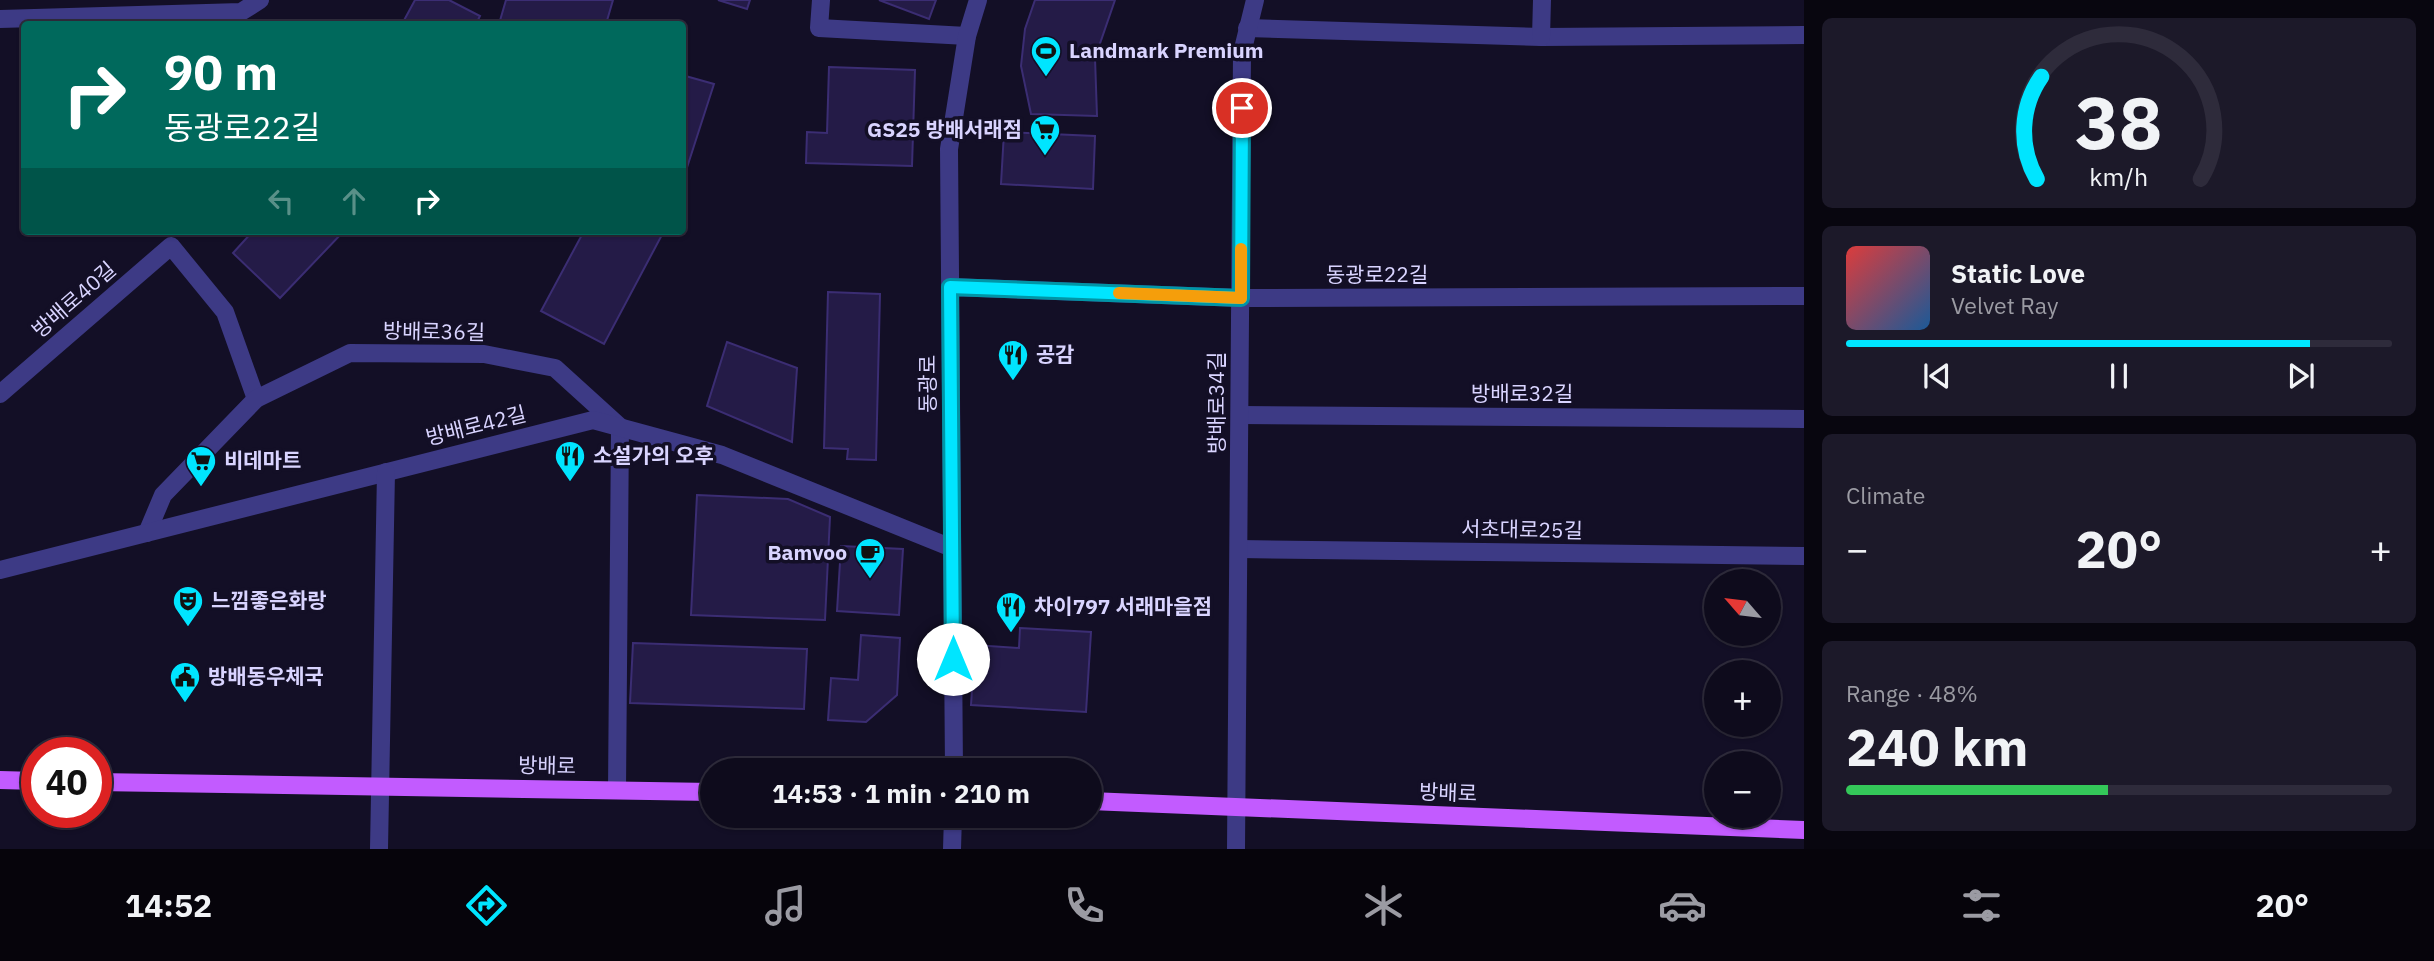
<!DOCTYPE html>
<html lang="en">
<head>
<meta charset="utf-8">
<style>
  body { margin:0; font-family:"IBM Plex Sans","Noto Sans KR",sans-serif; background:#1c1929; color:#f1f3f6; height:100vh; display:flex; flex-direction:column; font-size:26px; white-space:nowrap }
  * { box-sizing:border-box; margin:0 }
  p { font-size:23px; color:#9b9ba3 }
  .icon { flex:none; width:38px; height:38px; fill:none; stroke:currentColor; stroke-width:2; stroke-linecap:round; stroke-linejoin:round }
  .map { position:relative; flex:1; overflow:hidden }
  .drawer { display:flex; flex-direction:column; gap:18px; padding:18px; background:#08060f; width:630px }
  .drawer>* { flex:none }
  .top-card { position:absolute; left:21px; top:21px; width:665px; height:214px; border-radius:7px; box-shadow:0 2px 5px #0004,0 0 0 2px #2e2b3b; background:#00695c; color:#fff; overflow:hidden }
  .needle { width:46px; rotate:298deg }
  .tools { position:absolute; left:1704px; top:569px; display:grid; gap:14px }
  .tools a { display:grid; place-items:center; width:77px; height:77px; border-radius:50%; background:#0e0b1c; box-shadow:0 2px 5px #0004,0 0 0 2px #2e2b3b; font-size:35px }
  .speed { position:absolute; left:21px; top:737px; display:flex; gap:14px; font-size:35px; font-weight:700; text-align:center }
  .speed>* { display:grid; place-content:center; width:91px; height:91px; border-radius:50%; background:#0e0b1c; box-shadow:0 2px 5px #0004,0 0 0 2px #2e2b3b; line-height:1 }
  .speed .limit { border:10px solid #d22; background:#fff; color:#111 }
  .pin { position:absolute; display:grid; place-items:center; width:60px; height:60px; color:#fff; margin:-30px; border:4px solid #fff; border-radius:50%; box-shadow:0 2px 7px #0007 }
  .me { position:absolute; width:77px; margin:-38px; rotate:0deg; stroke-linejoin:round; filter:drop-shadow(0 0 5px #0008) }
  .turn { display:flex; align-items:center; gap:24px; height:147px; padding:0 28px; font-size:32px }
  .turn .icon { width:91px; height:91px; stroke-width:2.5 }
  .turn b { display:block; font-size:49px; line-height:60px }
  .lanes { display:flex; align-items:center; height:66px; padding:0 28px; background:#0003; justify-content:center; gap:35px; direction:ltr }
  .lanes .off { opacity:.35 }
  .big { font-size:52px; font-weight:800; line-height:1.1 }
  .drawer .widget { flex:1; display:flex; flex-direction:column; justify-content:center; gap:10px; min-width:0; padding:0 24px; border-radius:10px; background:#1c1929 }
  .drawer .dial { align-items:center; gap:0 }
  .dial svg { height:182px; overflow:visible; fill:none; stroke:#2e2b3b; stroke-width:7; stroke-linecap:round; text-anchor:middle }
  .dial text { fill:#f1f3f6; stroke:none }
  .song { display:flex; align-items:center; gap:21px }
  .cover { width:84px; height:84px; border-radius:10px; background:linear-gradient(135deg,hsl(0 70% 55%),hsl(210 70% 35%)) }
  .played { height:7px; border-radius:4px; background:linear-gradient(90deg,#00e5ff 85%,#2e2b3b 85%) }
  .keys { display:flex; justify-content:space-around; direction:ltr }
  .heat { display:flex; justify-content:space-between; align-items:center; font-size:38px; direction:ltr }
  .charge { height:10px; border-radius:5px; background:linear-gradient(90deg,#34c759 48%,#2e2b3b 0) }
  .trip { position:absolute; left:700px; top:758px; width:402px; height:70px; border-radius:35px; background:#0e0b1c; box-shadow:0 2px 5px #0004,0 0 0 2px #2e2b3b; font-weight:800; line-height:70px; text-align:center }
  .menu { display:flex; height:112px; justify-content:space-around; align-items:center; background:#06040b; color:#9b9ba3 }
  .menu .icon { width:49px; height:49px }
  .menu .active { color:#00e5ff }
  .menu b { font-size:32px; color:#f1f3f6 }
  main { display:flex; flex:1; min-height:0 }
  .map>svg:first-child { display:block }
</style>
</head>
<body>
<main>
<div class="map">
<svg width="1804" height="849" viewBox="0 0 1804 849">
  <rect width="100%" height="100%" fill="#130f26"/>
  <g fill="#241b47" stroke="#3b2d73" stroke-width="2">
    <path d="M415 0H449L480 16 476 24H402Z"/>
    <path d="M506 0H613L606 24H499Z"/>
    <path d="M718 0H750L747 9Z"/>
    <path d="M879 0H936L929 19Z"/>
    <path d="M1035 0H1115L1095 58 1097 116 1031 114 1021 66 1025 29Z"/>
    <path d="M829 67 915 70 912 166 806 163 807 132 827 133Z"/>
    <path d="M682 75 714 84 682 183Z"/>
    <path d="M1004 132 1095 136 1093 189 1001 184Z"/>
    <path d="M253 231H344L280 298 233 253Z"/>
    <path d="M584 231H664L604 344 541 311Z"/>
    <path d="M828 292 880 294 876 460 847 459 848 449 824 448Z"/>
    <path d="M727 342 797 368 792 442 707 406Z"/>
    <path d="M697 495 788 499 830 517 825 620 691 615Z"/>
    <path d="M841 546 903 549 899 615 837 611Z"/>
    <path d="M1020 628 1091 632 1086 712 971 705 975 645 1019 648Z"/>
    <path d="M861 635 900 638 897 695 866 722 828 720 831 678 858 680Z"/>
    <path d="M633 643 807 649 804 709 630 703Z"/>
  </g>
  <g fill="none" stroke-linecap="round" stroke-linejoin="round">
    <g stroke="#3d3a85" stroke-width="18">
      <path d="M821 0 819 28 967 36"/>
      <path d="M0 19 241 12 260 0"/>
      <path d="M1247 28 1541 37 1804 35"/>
      <path d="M1541 37 1542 0"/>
      <path d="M950 287 1241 298 1804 296"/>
      <path d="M0 394 171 246 225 312 256 399"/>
      <path d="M1240 415 1804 419"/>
      <path d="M147 533 163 495 256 399 350 353 484 354 555 368 620 427 617 790"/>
      <path d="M1239 549 1804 556"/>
      <path d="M0 570 593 420 722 455 952 548"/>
      <path d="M954 770 949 149 967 36 978 0"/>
      <path d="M379 849 386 472"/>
      <path d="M952 849 953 816"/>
      <path d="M1236 849 1242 53 1255 0"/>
    </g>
    <g stroke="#c25bff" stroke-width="18">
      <path d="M0 780 37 781"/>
      <path d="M96 782 712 792"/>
      <path d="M1090 801 1804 830"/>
    </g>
  </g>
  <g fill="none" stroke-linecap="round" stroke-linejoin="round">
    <g stroke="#0095a6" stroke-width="18">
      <path id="route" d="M953 659 950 287 1241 298 1242 108"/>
    </g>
    <use href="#route" stroke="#00e5ff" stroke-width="12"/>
    <path stroke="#f59e0b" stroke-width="12" d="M1119 293 1241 298V249"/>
  </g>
  <defs>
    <g id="stadium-pin" transform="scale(1.575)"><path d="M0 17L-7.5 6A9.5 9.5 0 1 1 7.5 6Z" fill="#00e5ff" stroke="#130f26"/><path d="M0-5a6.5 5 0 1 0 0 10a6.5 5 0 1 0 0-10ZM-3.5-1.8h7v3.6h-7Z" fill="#111"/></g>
    <g id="supermarket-pin" transform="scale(1.575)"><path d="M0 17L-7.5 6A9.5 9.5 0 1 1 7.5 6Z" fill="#00e5ff" stroke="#130f26"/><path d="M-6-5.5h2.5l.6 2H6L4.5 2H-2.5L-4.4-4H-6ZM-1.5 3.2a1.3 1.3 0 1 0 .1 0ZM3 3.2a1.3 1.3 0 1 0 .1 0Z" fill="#111"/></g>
    <g id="restaurant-pin" transform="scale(1.575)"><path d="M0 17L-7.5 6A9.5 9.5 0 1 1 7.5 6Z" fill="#00e5ff" stroke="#130f26"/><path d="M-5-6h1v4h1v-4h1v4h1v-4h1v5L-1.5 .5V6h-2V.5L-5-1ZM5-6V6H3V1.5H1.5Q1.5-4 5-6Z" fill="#111"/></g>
    <g id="cafe-pin" transform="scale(1.575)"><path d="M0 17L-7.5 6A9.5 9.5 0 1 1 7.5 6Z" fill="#00e5ff" stroke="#130f26"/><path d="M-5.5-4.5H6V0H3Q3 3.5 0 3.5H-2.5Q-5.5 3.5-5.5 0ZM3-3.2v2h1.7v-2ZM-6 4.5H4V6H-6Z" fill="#111"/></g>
    <g id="theatre-pin" transform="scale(1.575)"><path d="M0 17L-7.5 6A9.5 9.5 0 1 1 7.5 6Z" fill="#00e5ff" stroke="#130f26"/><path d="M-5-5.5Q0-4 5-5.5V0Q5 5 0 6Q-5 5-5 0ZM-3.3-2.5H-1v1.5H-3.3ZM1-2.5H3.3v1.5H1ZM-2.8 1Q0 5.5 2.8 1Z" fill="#111"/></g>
    <g id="civic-pin" transform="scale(1.575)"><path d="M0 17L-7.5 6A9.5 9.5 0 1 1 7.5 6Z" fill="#00e5ff" stroke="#130f26"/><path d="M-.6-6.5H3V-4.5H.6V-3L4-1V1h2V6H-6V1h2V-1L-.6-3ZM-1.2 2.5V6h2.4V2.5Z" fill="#111"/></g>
  </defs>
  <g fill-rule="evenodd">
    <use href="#stadium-pin" x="1046" y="51"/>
    <use href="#supermarket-pin" x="1045" y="130"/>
    <use href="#restaurant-pin" x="1013" y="355"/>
    <use href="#restaurant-pin" x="570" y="456"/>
    <use href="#supermarket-pin" x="201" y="461"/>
    <use href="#cafe-pin" x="870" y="553"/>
    <use href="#theatre-pin" x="188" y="601"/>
    <use href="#restaurant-pin" x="1011" y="607"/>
    <use href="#civic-pin" x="185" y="677"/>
  </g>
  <g text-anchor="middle" stroke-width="7" stroke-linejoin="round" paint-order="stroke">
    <g font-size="21" font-weight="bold" fill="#d9d4ff" stroke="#130f26" text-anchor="start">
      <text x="1069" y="58">Landmark Premium</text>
      <text x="1022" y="137" text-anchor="end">GS25 방배서래점</text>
      <text x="1036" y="362">공감</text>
      <text x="593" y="463">소설가의 오후</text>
      <text x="224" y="468">비데마트</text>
      <text x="847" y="560" text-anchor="end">Bamvoo</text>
      <text x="211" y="608">느낌좋은화랑</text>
      <text x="1034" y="614">차이797 서래마을점</text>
      <text x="208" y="684">방배동우체국</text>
    </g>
    <g font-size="21" fill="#d9d4ff" stroke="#130f26">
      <text x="1377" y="282">동광로22길</text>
      <text transform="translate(74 300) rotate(-41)" y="7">방배로40길</text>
      <text transform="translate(434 332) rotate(1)" y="7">방배로36길</text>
      <text transform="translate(928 384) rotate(-90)" y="7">동광로</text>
      <text x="1522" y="401">방배로32길</text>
      <text transform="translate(1217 403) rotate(-90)" y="7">방배로34길</text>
      <text transform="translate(476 426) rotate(-14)" y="7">방배로42길</text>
      <text transform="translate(1522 530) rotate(1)" y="7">서초대로25길</text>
      <text transform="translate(547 766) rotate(1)" y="7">방배로</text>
      <text transform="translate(1448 793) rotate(2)" y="7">방배로</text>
    </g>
  </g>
</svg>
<div class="tools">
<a><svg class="needle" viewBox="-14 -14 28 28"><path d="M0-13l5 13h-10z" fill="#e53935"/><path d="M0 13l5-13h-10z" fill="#9b9ba3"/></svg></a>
<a>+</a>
<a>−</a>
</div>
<div class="speed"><div class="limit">40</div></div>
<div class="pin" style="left:1242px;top:108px;background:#d93025"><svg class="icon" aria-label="arrive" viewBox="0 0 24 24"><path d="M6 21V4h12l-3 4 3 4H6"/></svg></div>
<svg class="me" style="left:953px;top:659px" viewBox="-20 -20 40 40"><circle r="19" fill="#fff"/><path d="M0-13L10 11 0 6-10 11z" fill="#00e5ff"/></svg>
<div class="trip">14:53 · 1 min · 210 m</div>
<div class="top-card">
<div class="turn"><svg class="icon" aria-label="right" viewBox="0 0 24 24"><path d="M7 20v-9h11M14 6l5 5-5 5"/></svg><div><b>90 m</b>동광로22길</div></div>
<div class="lanes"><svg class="icon off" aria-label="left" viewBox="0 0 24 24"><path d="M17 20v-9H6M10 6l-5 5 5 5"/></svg><svg class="icon off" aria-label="ahead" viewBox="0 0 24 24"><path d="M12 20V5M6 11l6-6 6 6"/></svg><svg class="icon" aria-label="right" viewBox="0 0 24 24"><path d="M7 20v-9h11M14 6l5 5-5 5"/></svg></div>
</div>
</div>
<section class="drawer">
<div class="widget dial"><svg viewBox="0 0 100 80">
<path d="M14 69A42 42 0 1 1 86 69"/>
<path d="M14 69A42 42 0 0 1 16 24" stroke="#00e5ff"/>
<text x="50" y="56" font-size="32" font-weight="700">38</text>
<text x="50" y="72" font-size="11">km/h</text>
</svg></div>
<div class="widget">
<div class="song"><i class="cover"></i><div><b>Static Love</b><p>Velvet Ray</p></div></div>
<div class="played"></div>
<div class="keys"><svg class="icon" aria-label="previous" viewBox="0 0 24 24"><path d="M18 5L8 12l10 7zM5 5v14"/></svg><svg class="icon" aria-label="pause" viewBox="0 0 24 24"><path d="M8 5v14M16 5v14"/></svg><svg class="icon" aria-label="next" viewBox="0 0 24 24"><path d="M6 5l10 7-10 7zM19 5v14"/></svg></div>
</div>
<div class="widget"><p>Climate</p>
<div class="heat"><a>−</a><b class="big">20°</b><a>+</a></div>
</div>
<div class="widget"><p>Range · 48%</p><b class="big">240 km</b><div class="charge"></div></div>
</section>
</main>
<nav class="menu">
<b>14:52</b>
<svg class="icon active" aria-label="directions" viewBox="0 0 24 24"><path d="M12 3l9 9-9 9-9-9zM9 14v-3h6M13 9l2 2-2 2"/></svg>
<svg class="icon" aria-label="music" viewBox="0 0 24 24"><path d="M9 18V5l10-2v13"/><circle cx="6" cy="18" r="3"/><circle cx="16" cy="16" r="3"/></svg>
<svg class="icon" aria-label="phone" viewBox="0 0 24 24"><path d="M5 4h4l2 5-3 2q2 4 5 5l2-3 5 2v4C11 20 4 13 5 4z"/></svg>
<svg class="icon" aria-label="climate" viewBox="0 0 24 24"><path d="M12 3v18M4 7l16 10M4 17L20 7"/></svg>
<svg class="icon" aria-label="car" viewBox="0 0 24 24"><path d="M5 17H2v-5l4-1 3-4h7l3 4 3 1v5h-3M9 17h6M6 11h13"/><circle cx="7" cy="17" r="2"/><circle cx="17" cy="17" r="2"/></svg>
<svg class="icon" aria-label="filters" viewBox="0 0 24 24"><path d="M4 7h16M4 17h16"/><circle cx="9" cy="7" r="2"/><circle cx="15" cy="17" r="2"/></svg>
<b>20°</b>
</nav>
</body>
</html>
